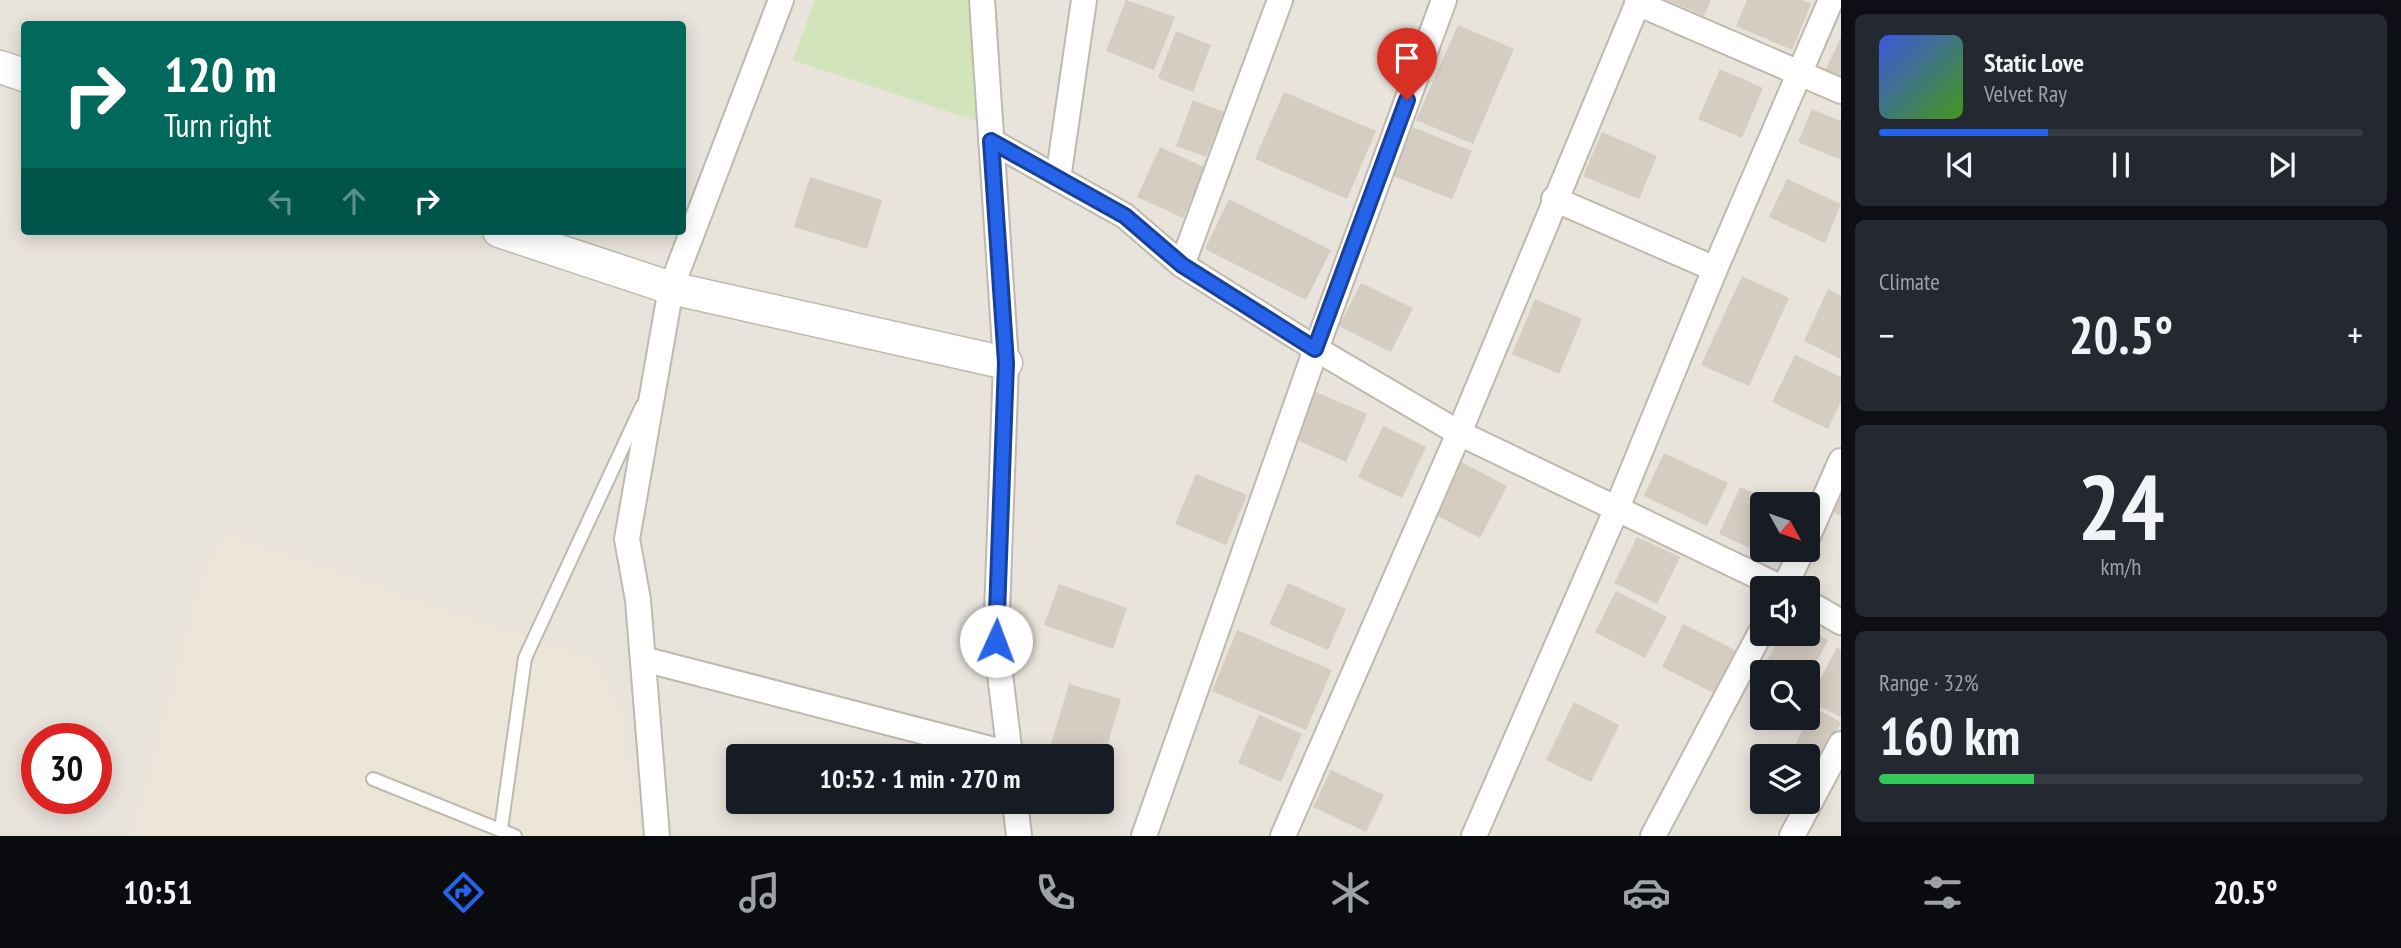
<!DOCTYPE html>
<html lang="en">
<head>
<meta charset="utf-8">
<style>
  body { margin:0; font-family:"PT Sans Narrow",sans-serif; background:#242831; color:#f1f3f6; height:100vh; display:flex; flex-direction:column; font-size:26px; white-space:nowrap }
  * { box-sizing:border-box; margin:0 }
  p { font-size:23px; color:#9ea1a6 }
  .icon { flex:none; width:38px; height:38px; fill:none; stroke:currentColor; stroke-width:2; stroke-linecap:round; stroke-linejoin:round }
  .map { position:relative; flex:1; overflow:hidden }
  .sheet { display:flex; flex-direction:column; gap:14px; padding:14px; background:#0d0f14; width:560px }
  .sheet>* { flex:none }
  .hud { position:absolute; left:21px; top:21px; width:665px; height:214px; border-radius:7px; box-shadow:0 4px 18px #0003; background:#00695c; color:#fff; overflow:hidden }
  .needle { width:46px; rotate:130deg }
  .fabs { position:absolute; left:1750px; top:492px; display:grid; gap:14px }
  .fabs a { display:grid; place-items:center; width:70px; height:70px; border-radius:7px; background:#171b24; box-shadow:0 4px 18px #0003; font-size:35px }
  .speed { position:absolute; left:21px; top:723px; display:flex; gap:14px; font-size:35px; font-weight:700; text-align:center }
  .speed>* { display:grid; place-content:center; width:91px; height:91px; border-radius:50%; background:#171b24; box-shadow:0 4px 18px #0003; line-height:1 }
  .speed .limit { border:10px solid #d22; background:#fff; color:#111 }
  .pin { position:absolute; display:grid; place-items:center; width:60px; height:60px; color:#fff; margin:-72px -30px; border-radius:50% 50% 50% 0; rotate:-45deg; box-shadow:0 0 7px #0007 }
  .pin .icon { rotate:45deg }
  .me { position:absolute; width:77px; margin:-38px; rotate:2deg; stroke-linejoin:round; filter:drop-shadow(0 0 5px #0008) }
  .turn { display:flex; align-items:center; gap:24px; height:147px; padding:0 28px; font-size:32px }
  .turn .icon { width:91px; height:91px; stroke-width:2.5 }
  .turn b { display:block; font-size:49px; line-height:60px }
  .lanes { display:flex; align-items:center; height:66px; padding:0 28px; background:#0003; justify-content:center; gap:35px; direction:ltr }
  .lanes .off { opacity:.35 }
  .big { font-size:52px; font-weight:800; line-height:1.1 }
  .sheet .widget { flex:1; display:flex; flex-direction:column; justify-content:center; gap:10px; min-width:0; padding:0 24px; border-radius:10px; background:#242831 }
  .sheet .dial { align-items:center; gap:0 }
  .dial b { font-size:91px; line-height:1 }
  .song { display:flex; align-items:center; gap:21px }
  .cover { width:84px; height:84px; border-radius:10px; background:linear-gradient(135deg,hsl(230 70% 55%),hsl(100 70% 35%)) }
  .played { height:7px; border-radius:4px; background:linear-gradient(90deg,#2563eb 35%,#363941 35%) }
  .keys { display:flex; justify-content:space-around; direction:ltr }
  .heat { display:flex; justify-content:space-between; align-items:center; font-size:38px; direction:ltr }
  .charge { height:10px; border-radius:5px; background:linear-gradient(90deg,#34c759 32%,#363941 0) }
  .trip { position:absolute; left:726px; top:744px; width:388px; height:70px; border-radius:7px; background:#171b24; box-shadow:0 4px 18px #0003; font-weight:800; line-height:70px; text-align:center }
  .tab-bar { display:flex; height:112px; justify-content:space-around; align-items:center; background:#090b0e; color:#9ea1a6 }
  .tab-bar .icon { width:49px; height:49px }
  .tab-bar .current { color:#2563eb }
  .tab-bar b { font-size:32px; color:#f1f3f6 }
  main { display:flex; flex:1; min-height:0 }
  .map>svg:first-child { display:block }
</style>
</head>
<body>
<main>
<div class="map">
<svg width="1841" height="836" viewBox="0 0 1841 836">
  <rect width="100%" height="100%" fill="#f4f2ec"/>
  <path fill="#e8e3db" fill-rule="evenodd" d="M0 0H1841V836H0ZM24 24H682V231H24ZM1762 504H1808V550H1762ZM1762 588H1808V634H1762ZM1762 672H1808V718H1762ZM37 738H96V798H37ZM738 756H1102V802H738ZM1762 756H1808V802H1762Z"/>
  <path fill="#ece6d8" d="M227 536 594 660 620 710 641 836H133L206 565Z"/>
  <path fill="#d2e4b9" d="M815 0H969L983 123 793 60Z"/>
  <g fill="#d5cdc2">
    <path d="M1126 0 1175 17 1154 70 1106 51Z"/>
    <path d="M1667 0H1711L1704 16Z"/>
    <path d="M1747 0H1802L1811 4 1792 50 1736 26Z"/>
    <path d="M1458 25 1514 49 1473 144 1416 120Z"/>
    <path d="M1176 31 1211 45 1193 92 1158 78Z"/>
    <path d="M1841 37V79L1825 71Z"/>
    <path d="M1720 69 1763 88 1742 138 1698 119Z"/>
    <path d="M1284 92 1376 131 1347 199 1255 159Z"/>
    <path d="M1193 100 1224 112 1206 157 1176 146Z"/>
    <path d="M1812 109 1841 121V160L1798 142Z"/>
    <path d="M1413 127 1472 151 1452 199 1393 176Z"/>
    <path d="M1602 132 1657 156 1639 199 1583 176Z"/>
    <path d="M1160 147 1206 168 1183 218 1137 197Z"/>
    <path d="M810 177 882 200 867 249 794 227Z"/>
    <path d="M1787 179 1841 204 1825 243 1769 217Z"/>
    <path d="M1229 199 1331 250 1306 300 1205 249Z"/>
    <path d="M1742 276 1789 298 1749 386 1701 365Z"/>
    <path d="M1361 283 1413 308 1391 352 1339 326Z"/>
    <path d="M1828 289 1841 296V359L1804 341Z"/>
    <path d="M1535 299 1582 319 1559 374 1512 354Z"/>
    <path d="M1795 355 1841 377V401L1828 429 1772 402Z"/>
    <path d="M1316 392 1367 414 1346 462 1295 439Z"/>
    <path d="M1383 426 1426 447 1402 498 1358 477Z"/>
    <path d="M1664 453 1728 483 1707 526 1644 496Z"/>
    <path d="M1459 461 1507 486 1480 538 1432 513Z"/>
    <path d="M1196 474 1247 495 1226 545 1175 524Z"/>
    <path d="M1740 487 1778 504H1762V550H1779L1774 559 1719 534Z"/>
    <path d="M1841 496V516L1832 512Z"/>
    <path d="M1637 537 1680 557 1657 604 1614 583Z"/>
    <path d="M1288 583 1346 609 1328 650 1269 624Z"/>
    <path d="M1059 584 1127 608 1113 649 1044 625Z"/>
    <path d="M1616 591 1667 617 1645 658 1595 632Z"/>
    <path d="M1683 624 1737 651 1716 694 1662 667Z"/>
    <path d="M1808 629 1828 640 1808 678V672H1767L1762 669 1782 634H1808Z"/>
    <path d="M1237 630 1332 670 1306 730 1212 691Z"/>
    <path d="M1837 647 1841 650V717L1809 701Z"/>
    <path d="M1069 684 1121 699 1104 756H1091L1051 744Z"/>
    <path d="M1574 702 1619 725 1591 782 1546 760Z"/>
    <path d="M1814 708 1841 722 1819 765 1808 760V756H1801L1792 751Z"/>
    <path d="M1259 715 1302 734 1281 782 1238 763Z"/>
    <path d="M1331 770 1384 795 1366 832 1313 807Z"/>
  </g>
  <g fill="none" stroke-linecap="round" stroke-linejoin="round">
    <g stroke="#bfb9af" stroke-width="16">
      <g id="service">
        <path d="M373 779 515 836"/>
        <path d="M501 829 525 658 642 406"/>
      </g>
    </g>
    <g stroke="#bfb9af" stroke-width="28">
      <g id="minor">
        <path d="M982 0 1006 363 996 641 1010 756"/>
        <path d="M1637 3 1841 91"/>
        <path d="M991 141 1125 216 1182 265 1316 349 1459 433 1782 588"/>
        <path d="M1058 179 1084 0"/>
        <path d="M1554 199 1715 269"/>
        <path d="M1182 265 1280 0"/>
        <path d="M1808 536 1841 461"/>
        <path d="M1784 588 1802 550"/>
        <path d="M1808 603 1841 622"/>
        <path d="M643 659 1010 754"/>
        <path d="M1015 802 1019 836"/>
        <path d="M657 836 638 600 627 539 671 288 781 0"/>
        <path d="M1144 836 1316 349 1444 0"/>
        <path d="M1283 836 1459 433 1639 0"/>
        <path d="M1474 836 1617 508 1715 269 1831 0"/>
        <path d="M1653 836 1762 630"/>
        <path d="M1792 836 1841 744"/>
      </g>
    </g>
    <g stroke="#bfb9af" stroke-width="35">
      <g id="tertiary">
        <path d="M0 67 24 75"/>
        <path d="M499 231 671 288 1006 363"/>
      </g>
    </g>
    <use href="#service" stroke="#fff" stroke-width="12"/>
    <use href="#minor" stroke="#fff" stroke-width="24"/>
    <use href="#tertiary" stroke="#fff" stroke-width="32"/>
  </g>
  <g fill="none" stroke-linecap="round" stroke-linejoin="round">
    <g stroke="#184099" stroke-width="18">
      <path id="route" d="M996 641 1006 363 991 141 1125 216 1182 265 1315 349 1407 100"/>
    </g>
    <use href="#route" stroke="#2563eb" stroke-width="12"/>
  </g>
</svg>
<div class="fabs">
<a><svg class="needle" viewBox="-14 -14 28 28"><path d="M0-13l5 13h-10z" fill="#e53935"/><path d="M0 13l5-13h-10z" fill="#9ea1a6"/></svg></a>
<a><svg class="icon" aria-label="sound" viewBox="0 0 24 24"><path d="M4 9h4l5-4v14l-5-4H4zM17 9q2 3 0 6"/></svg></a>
<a><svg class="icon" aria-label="search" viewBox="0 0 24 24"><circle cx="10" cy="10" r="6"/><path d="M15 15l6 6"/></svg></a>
<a><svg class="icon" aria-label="layers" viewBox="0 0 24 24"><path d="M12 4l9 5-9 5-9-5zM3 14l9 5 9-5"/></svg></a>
</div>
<div class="speed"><div class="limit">30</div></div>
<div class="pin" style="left:1407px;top:100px;background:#d93025"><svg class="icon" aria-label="arrive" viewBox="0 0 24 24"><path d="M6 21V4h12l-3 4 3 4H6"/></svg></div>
<svg class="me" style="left:996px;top:641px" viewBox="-20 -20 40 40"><circle r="19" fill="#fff"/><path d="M0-13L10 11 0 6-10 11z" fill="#2563eb"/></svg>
<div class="trip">10:52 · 1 min · 270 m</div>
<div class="hud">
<div class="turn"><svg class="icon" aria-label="right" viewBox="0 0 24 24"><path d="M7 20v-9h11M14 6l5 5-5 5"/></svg><div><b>120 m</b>Turn right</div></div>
<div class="lanes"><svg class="icon off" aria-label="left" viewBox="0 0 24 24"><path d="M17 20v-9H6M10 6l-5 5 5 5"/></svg><svg class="icon off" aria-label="ahead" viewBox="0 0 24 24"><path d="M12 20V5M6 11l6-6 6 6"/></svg><svg class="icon" aria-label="right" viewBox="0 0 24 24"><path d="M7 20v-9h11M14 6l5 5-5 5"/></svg></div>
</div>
</div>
<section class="sheet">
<div class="widget">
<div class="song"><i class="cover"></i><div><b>Static Love</b><p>Velvet Ray</p></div></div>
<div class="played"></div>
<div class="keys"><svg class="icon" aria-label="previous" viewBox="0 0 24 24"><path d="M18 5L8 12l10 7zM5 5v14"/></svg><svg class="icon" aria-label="pause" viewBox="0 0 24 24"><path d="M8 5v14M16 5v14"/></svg><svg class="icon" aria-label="next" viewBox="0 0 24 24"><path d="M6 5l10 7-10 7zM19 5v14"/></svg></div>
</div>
<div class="widget"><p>Climate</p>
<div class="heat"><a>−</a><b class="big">20.5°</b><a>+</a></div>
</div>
<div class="widget dial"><b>24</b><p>km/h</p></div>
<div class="widget"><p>Range · 32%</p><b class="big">160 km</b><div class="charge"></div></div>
</section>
</main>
<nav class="tab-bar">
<b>10:51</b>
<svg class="icon current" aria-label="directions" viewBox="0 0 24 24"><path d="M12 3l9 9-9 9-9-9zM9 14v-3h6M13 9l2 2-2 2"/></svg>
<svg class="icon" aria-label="music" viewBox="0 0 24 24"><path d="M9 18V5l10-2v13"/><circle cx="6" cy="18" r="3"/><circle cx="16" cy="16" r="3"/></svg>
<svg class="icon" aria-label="phone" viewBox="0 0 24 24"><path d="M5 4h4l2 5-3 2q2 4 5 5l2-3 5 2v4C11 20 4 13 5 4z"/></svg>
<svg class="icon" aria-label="climate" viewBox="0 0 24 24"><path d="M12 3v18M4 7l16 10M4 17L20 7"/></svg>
<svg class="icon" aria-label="car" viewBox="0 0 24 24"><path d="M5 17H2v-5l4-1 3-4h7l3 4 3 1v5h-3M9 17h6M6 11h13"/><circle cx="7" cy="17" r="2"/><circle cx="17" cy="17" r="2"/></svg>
<svg class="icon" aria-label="filters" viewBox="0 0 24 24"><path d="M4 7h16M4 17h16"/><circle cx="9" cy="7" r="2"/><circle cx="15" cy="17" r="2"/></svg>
<b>20.5°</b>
</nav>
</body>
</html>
